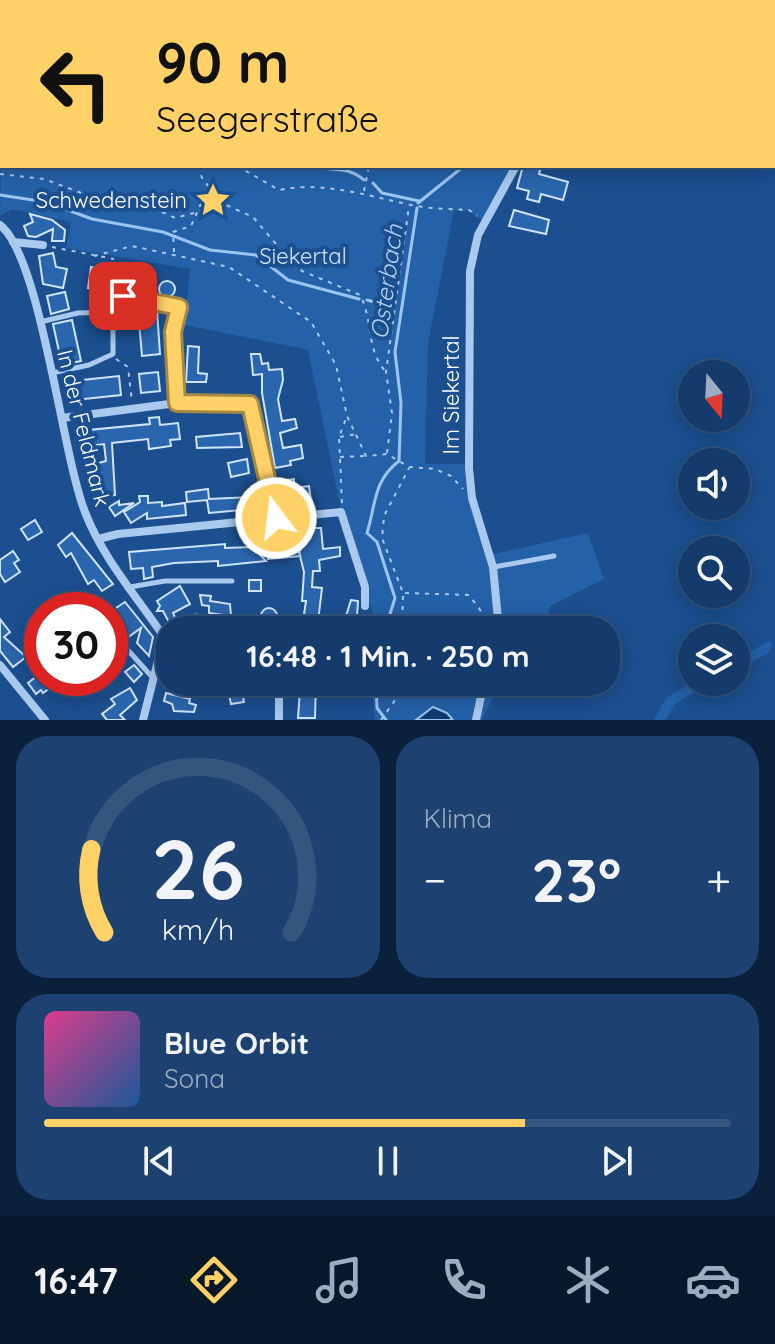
<!DOCTYPE html>
<html lang="de">
<head>
<meta charset="utf-8">
<style>
  body { margin:0; font-family:Quicksand,sans-serif; background:#1d4271; color:#f1f3f6; height:100vh; display:flex; flex-direction:column; font-size:30px; white-space:nowrap }
  * { box-sizing:border-box; margin:0 }
  p { font-size:26px; color:#9dadc1 }
  .icon { flex:none; width:44px; height:44px; fill:none; stroke:currentColor; stroke-width:2; stroke-linecap:round; stroke-linejoin:round }
  .map { position:relative; height:720px; overflow:hidden }
  .panel { display:flex; flex-direction:column; gap:16px; padding:16px; background:#0b203b; flex:1 }
  .panel>* { flex:none }
  .hud { position:absolute; left:0px; top:0px; width:776px; height:168px; box-shadow:0 4px 20px #0003,0 0 0 2px #33557e; background:#ffd166; color:#111; overflow:hidden }
  .needle { width:52px; rotate:162deg }
  .fabs { position:absolute; left:678px; top:360px; display:grid; gap:16px }
  .fabs a { display:grid; place-items:center; width:72px; height:72px; border-radius:50%; background:#143b6b; box-shadow:0 4px 20px #0003,0 0 0 2px #33557e; font-size:40px }
  .speed { position:absolute; left:24px; top:592px; display:flex; gap:16px; font-size:40px; font-weight:700; text-align:center }
  .speed>* { display:grid; place-content:center; width:104px; height:104px; border-radius:50%; background:#143b6b; box-shadow:0 4px 20px #0003,0 0 0 2px #33557e; line-height:1 }
  .speed .limit { border:12px solid #d22; background:#fff; color:#111 }
  .pin { position:absolute; display:grid; place-items:center; width:68px; height:68px; color:#fff; margin:-34px; border-radius:16px; box-shadow:0 4px 12px #0006 }
  .me { position:absolute; width:88px; margin:-44px; rotate:345deg; stroke-linejoin:round; filter:drop-shadow(0 0 6px #0008) }
  .turn { display:flex; align-items:center; gap:28px; height:168px; padding:0 24px; font-size:36px }
  .turn .icon { width:104px; height:104px; stroke-width:2.5 }
  .turn b { display:block; font-size:56px; line-height:68px }
  .big { font-size:60px; font-weight:800; line-height:1.1 }
  .panel .tile { flex:1; display:flex; flex-direction:column; justify-content:center; gap:12px; min-width:0; padding:0 28px; border-radius:32px; background:#1d4271 }
  .panel .dial { align-items:center; gap:0 }
  .dial svg { height:208px; overflow:visible; fill:none; stroke:#33557e; stroke-width:7; stroke-linecap:round; text-anchor:middle }
  .dial text { fill:#f1f3f6; stroke:none }
  .song { display:flex; align-items:center; gap:24px }
  .cover { width:96px; height:96px; border-radius:12px; background:linear-gradient(135deg,hsl(330 70% 55%),hsl(210 70% 35%)) }
  .played { height:8px; border-radius:4px; background:linear-gradient(90deg,#ffd166 70%,#33557e 70%) }
  .keys { display:flex; justify-content:space-around; direction:ltr }
  .heat { display:flex; justify-content:space-between; align-items:center; font-size:44px; direction:ltr }
  .panel .tiles { flex:1; display:grid; gap:16px; grid-template-columns:1fr 1fr }
  .tile:last-child { grid-column:span 2 }
  .trip { position:absolute; left:156px; top:616px; width:464px; height:80px; border-radius:32px; background:#143b6b; box-shadow:0 4px 20px #0003,0 0 0 2px #33557e; font-weight:800; line-height:80px; text-align:center }
  .dock { display:flex; height:128px; justify-content:space-around; align-items:center; background:#08182b; color:#9dadc1 }
  .dock .icon { width:56px; height:56px }
  .dock .on { color:#ffd166 }
  .dock b { font-size:36px; color:#f1f3f6 }
  .map>svg:first-child { display:block }
</style>
</head>
<body>
<div class="map">
<svg width="775" height="720" viewBox="0 0 775 720">
  <rect width="100%" height="100%" fill="#1b4f8f"/>
  <g fill="#2461a8">
    <path d="M98 0H612L611 2Z"/>
    <path d="M2 117V166H518L487 224 469 211 454 210 428 343 425 464H467L475 511 494 554 588 533 604 579 550 606 547 623 527 630H378L340 505 308 350 185 325 190 269 66 248 71 222 12 209 0 216Z"/>
    <path d="M770 641 772 646 767 654 736 669V659Z"/>
    <path d="M371 682H500L482 720H375Z"/>
    <path d="M693 682H711L676 703 665 720H654L666 698Z"/>
  </g>
  <path fill="#123a6d" stroke="#9cc4f0" stroke-width="2" d="M433 707 447 713 453 720H416Z"/>
  <g fill="none" stroke-linecap="round" stroke-linejoin="round">
    <g stroke="#9cc4f0" stroke-width="3">
      <path d="M159 0 160 2"/>
      <path d="M549 2 550 0"/>
      <path d="M267 166H301"/>
      <path d="M311 166C331 172 347 165 364 180"/>
      <path d="M373 183 382 193 419 201"/>
      <path d="M0 195 46 202 92 219 163 232 210 250 256 255 288 280 359 299"/>
      <path d="M418 203 464 166"/>
      <path d="M367 300 389 306"/>
      <path d="M385 630 395 598 377 542 367 533C376 504 373 481 399 461L401 403 395 352 417 208"/>
      <path d="M376 682 377 708 386 720"/>
    </g>
  </g>
  <g fill="#2a66ad" stroke="#cfe3fa" stroke-width="2">
    <path d="M523 166H541L539 174 568 182 563 200 541 194 539 202 527 199 529 191 517 188Z"/>
    <path d="M514 210 549 220 546 234 509 226Z"/>
    <path d="M30 214 52 220 65 230 64 241H52L53 229 36 237 28 236 24 226 33 222Z"/>
    <path d="M53 253 56 267 67 269 63 288 43 284 39 256Z"/>
    <path d="M91 267 138 276 143 279 142 292 88 288Z"/>
    <circle cx="167" cy="289" r="8"/>
    <path d="M65 292 69 309 51 314 47 296Z"/>
    <path d="M138 310H157L160 354 142 356Z"/>
    <path d="M72 320 81 361 62 365 53 324Z"/>
    <path d="M188 346 199 347 198 373 207 374 206 382H186Z"/>
    <path d="M251 354H260L262 364 268 363 269 370 282 369 283 380 278 399 282 421 295 419 297 428 280 433 283 448 301 445 303 458 290 461 291 465 275 468 262 393V374L253 375Z"/>
    <path d="M158 372 160 391 141 393 139 374Z"/>
    <path d="M119 376 121 395 75 400 73 381Z"/>
    <path d="M159 417 160 425 178 423 180 439 170 440 171 446 149 449 148 439 112 443 115 495 96 499 87 466 106 461 104 444 80 447 78 431 150 424 149 418Z"/>
    <path d="M240 433 242 447 197 448 196 437Z"/>
    <path d="M247 459 249 473 231 477 228 463Z"/>
    <path d="M294 479V488L309 486 311 500 287 503V480Z"/>
    <path d="M208 489 209 499 251 497 252 509 209 513 207 500 187 502 186 492Z"/>
    <path d="M139 496H148V503L162 502V506L185 503 186 515 147 519V513L131 523 124 512 140 502Z"/>
    <path d="M119 501V505L134 503 115 516 109 507Z"/>
    <path d="M35 520 42 532 28 540 21 529Z"/>
    <path d="M305 528H321L323 549 340 547V556L319 560 320 571H313L312 587 322 588 317 630 302 628 306 601H302L304 572 300 556 268 559 267 540 280 539V543L286 542 300 554 297 529Z"/>
    <path d="M72 533 113 584 102 591 94 580 88 584 71 553 66 557 58 545Z"/>
    <path d="M225 544V548L252 547 266 561 218 566V561L174 563 152 567 153 577 144 579 143 568 131 569 129 552Z"/>
    <path d="M13 551 19 560 14 563 20 572 5 582 0 574V560Z"/>
    <rect x="249" y="580" width="12" height="11"/>
    <path d="M180 586 190 604 173 613 177 622 171 626 163 611H157L160 606 157 601Z"/>
    <path d="M200 595 211 596 210 601 230 604 231 616 209 613V606L202 605Z"/>
    <path d="M351 600 358 601 357 616H346Z"/>
    <path d="M125 602 153 637 149 656 137 643 141 628 127 638 121 630 110 639V612Z"/>
    <circle cx="269" cy="616" r="8"/>
    <path d="M0 619 10 632 4 637 26 657 13 667 0 651Z"/>
    <path d="M134 665 142 674 134 682 125 672Z"/>
    <path d="M42 672V678H63L43 693 41 690 36 694 28 683Z"/>
    <path d="M240 682 244 702 231 704 227 685Z"/>
    <path d="M308 682H316L315 718H298L300 690H306Z"/>
    <path d="M130 688 137 700 120 715 125 720H107L102 714 115 704 111 699Z"/>
    <path d="M166 693 190 699 189 703 196 705 194 712 174 711 172 704 164 701Z"/>
  </g>
  <g fill="none" stroke-linecap="round" stroke-linejoin="round">
    <g stroke="#a9c9ee" stroke-width="2" stroke-dasharray="4 6" stroke-linecap="butt">
      <path d="M105 0 106 2"/>
      <path d="M209 0 211 2"/>
      <path d="M413 0 414 2"/>
      <path d="M131 2 132 0"/>
      <path d="M421 2 423 0"/>
      <path d="M197 166 203 180 226 205 253 217 287 257 302 271 360 295C374 321 365 348 386 372"/>
      <path d="M237 166 279 190C323 181 364 195 407 204 427 209 449 209 469 210L477 216"/>
      <path d="M0 174 44 179 95 198 123 194 175 218 225 205"/>
      <path d="M364 191 369 166"/>
      <path d="M52 247 114 259"/>
      <path d="M174 252 173 232 191 226 208 188"/>
      <path d="M94 256 132 246 229 267 311 322 336 365 347 416 366 456 387 454 409 467 435 469 451 476 463 489"/>
      <path d="M116 359 128 367 132 402"/>
      <path d="M340 437 357 434"/>
      <path d="M387 453 392 413 386 372 409 206"/>
      <path d="M340 457 365 456"/>
      <path d="M342 503 339 437 347 416"/>
      <path d="M405 593 469 595 489 622"/>
      <path d="M402 630 403 593 382 538 384 516 409 468"/>
      <path d="M398 696 476 684"/>
      <path d="M381 720 398 696 399 682"/>
    </g>
    <g stroke="#a9c9ee" stroke-width="5">
      <path d="M40 322 78 313 113 312V354L89 365 52 373"/>
      <path d="M494 567 554 556"/>
      <path d="M130 587 165 581H232"/>
      <path d="M177 630 195 616 272 628"/>
      <path d="M117 638 153 678"/>
    </g>
    <g stroke="#a9c9ee" stroke-width="8">
      <path d="M593 2V0"/>
      <path d="M0 225C41 257 62 455 85 512 102 557 137 597 164 637L143 720"/>
      <path d="M13 242 43 245"/>
      <path d="M123 296 179 307 175 324"/>
      <path d="M171 304 177 403"/>
      <path d="M62 418 177 403 250 404 276 518"/>
      <path d="M98 539 118 534 341 512 365 587V606"/>
      <path d="M499 630 493 567 472 498 469 468 470 271 478 235 516 166"/>
      <path d="M0 665 45 720"/>
      <path d="M271 682 279 696V720"/>
      <path d="M476 720 484 682"/>
    </g>
  </g>
  <g fill="none" stroke-linecap="round" stroke-linejoin="round">
    <g stroke="#a68842" stroke-width="20">
      <path id="route" d="M123 296 179 307 173 332 177 403 250 404 276 518"/>
    </g>
    <use href="#route" stroke="#ffd166" stroke-width="14"/>
  </g>
  <defs>
    <g id="sight-bare" transform="scale(2.76)"><path d="M0-6L1.8-2.2L6-1.7L2.9 1.2L3.7 5.4L0 3.3L-3.7 5.4L-2.9 1.2L-6-1.7L-1.8-2.2Z" fill="#ffd166" stroke="#1b4f8f" stroke-width="2.5" paint-order="stroke"/></g>
  </defs>
  <g fill-rule="evenodd">
    <use href="#sight-bare" x="213" y="200"/>
  </g>
  <g text-anchor="middle" stroke-width="8" stroke-linejoin="round" paint-order="stroke">
    <g font-size="22" fill="#fff" stroke="#1b4f8f" text-anchor="end">
      <text x="187" y="208">Schwedenstein</text>
    </g>
    <g font-size="22" fill="#cfe3fa" stroke="#1b4f8f">
      <text x="303" y="264">Siekertal</text>
    </g>
    <g font-size="22" fill="#fff" stroke="#1b4f8f">
      <text transform="translate(451 395) rotate(-90)" y="8">Im Siekertal</text>
      <text transform="translate(84 428) rotate(76)" y="8">In der Feldmark</text>
    </g>
    <g font-size="24" font-style="italic" fill="#b5d3f5" stroke="#1b4f8f">
      <text transform="translate(387 282) rotate(-82)" y="8">Osterbach</text>
    </g>
  </g>
</svg>
<div class="fabs">
<a><svg class="needle" viewBox="-14 -14 28 28"><path d="M0-13l5 13h-10z" fill="#e53935"/><path d="M0 13l5-13h-10z" fill="#9dadc1"/></svg></a>
<a><svg class="icon" aria-label="sound" viewBox="0 0 24 24"><path d="M4 9h4l5-4v14l-5-4H4zM17 9q2 3 0 6"/></svg></a>
<a><svg class="icon" aria-label="search" viewBox="0 0 24 24"><circle cx="10" cy="10" r="6"/><path d="M15 15l6 6"/></svg></a>
<a><svg class="icon" aria-label="layers" viewBox="0 0 24 24"><path d="M12 4l9 5-9 5-9-5zM3 14l9 5 9-5"/></svg></a>
</div>
<div class="speed"><div class="limit">30</div></div>
<div class="pin" style="left:123px;top:296px;background:#d93025"><svg class="icon" aria-label="arrive" viewBox="0 0 24 24"><path d="M6 21V4h12l-3 4 3 4H6"/></svg></div>
<svg class="me" style="left:276px;top:518px" viewBox="-20 -20 40 40"><circle r="17" fill="#ffd166" stroke="#fff" stroke-width="3"/><path d="M0-11L8 9 0 5-8 9z" fill="#fff"/></svg>
<div class="trip">16:48 · 1 Min. · 250 m</div>
<div class="hud">
<div class="turn"><svg class="icon" aria-label="left" viewBox="0 0 24 24"><path d="M17 20v-9H6M10 6l-5 5 5 5"/></svg><div><b>90 m</b>Seegerstraße</div></div>
</div>
</div>
<section class="panel">
<div class="tiles">
<div class="tile dial"><svg viewBox="0 0 100 80">
<path d="M14 69A42 42 0 1 1 86 69"/>
<path d="M14 69A42 42 0 0 1 9 37" stroke="#ffd166"/>
<text x="50" y="56" font-size="32" font-weight="700">26</text>
<text x="50" y="72" font-size="11">km/h</text>
</svg></div>
<div class="tile"><p>Klima</p>
<div class="heat"><a>−</a><b class="big">23°</b><a>+</a></div>
</div>
<div class="tile">
<div class="song"><i class="cover"></i><div><b>Blue Orbit</b><p>Sona</p></div></div>
<div class="played"></div>
<div class="keys"><svg class="icon" aria-label="previous" viewBox="0 0 24 24"><path d="M18 5L8 12l10 7zM5 5v14"/></svg><svg class="icon" aria-label="pause" viewBox="0 0 24 24"><path d="M8 5v14M16 5v14"/></svg><svg class="icon" aria-label="next" viewBox="0 0 24 24"><path d="M6 5l10 7-10 7zM19 5v14"/></svg></div>
</div>
</div>
</section>
<nav class="dock">
<b>16:47</b>
<svg class="icon on" aria-label="directions" viewBox="0 0 24 24"><path d="M12 3l9 9-9 9-9-9zM9 14v-3h6M13 9l2 2-2 2"/></svg>
<svg class="icon" aria-label="music" viewBox="0 0 24 24"><path d="M9 18V5l10-2v13"/><circle cx="6" cy="18" r="3"/><circle cx="16" cy="16" r="3"/></svg>
<svg class="icon" aria-label="phone" viewBox="0 0 24 24"><path d="M5 4h4l2 5-3 2q2 4 5 5l2-3 5 2v4C11 20 4 13 5 4z"/></svg>
<svg class="icon" aria-label="climate" viewBox="0 0 24 24"><path d="M12 3v18M4 7l16 10M4 17L20 7"/></svg>
<svg class="icon" aria-label="car" viewBox="0 0 24 24"><path d="M5 17H2v-5l4-1 3-4h7l3 4 3 1v5h-3M9 17h6M6 11h13"/><circle cx="7" cy="17" r="2"/><circle cx="17" cy="17" r="2"/></svg>
</nav>
</body>
</html>
